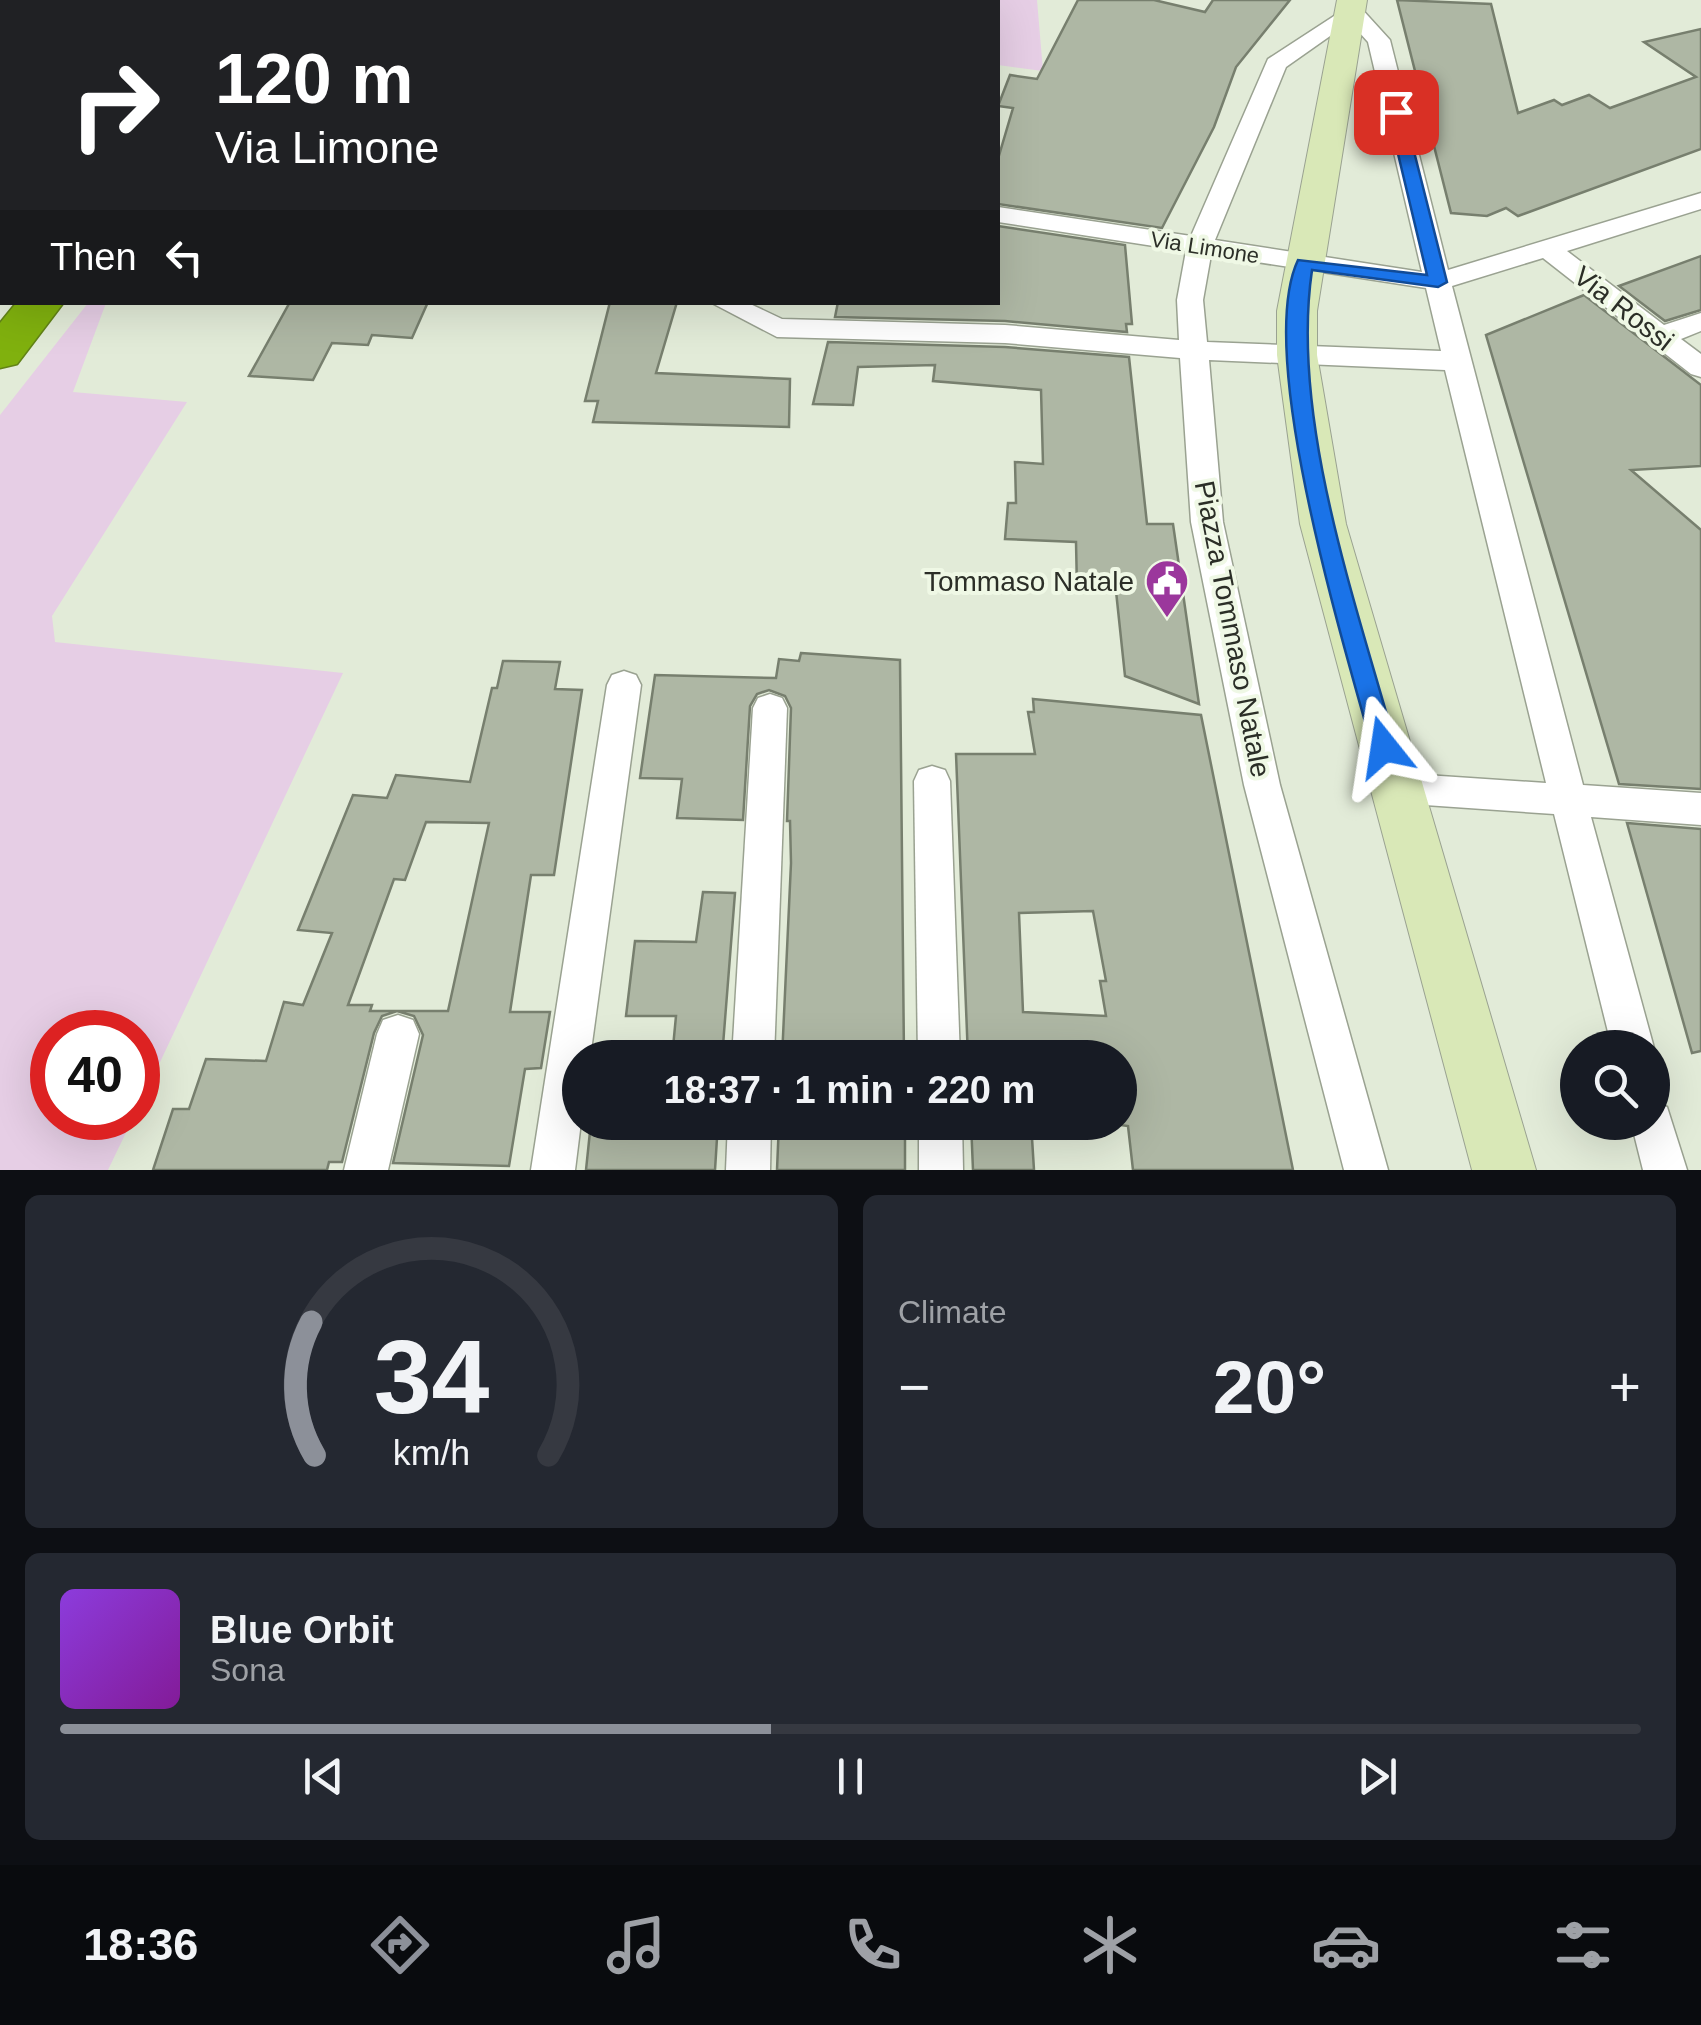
<!DOCTYPE html>
<html lang="en">
<head>
<meta charset="utf-8">
<style>
  body { margin:0; font-family:Helvetica,sans-serif; background:#242831; color:#f1f3f6; height:100vh; display:flex; flex-direction:column; font-size:38px; white-space:nowrap }
  * { box-sizing:border-box; margin:0 }
  p { font-size:32px; color:#9ea1a6 }
  .icon { flex:none; width:55px; height:55px; fill:none; stroke:currentColor; stroke-width:2; stroke-linecap:round; stroke-linejoin:round }
  .map { position:relative; height:1170px; overflow:hidden }
  .drawer { display:flex; flex-direction:column; gap:25px; padding:25px; background:#0d0f14; flex:1 }
  .drawer>* { flex:none }
  .banner { position:absolute; left:0px; top:0px; width:1000px; height:305px; box-shadow:0 10px 40px #0002; background:#202124; color:#fff; overflow:hidden }
  .buttons { position:absolute; left:1560px; top:1030px; display:grid; gap:20px }
  .buttons a { display:grid; place-items:center; width:110px; height:110px; border-radius:50%; background:#171b24; box-shadow:0 10px 40px #0002; font-size:50px }
  .speed { position:absolute; left:30px; top:1010px; display:flex; gap:20px; font-size:50px; font-weight:700; text-align:center }
  .speed>* { display:grid; place-content:center; width:130px; height:130px; border-radius:50%; background:#171b24; box-shadow:0 10px 40px #0002; line-height:1 }
  .speed .limit { border:15px solid #d22; background:#fff; color:#111 }
  .pin { position:absolute; display:grid; place-items:center; width:85px; height:85px; color:#fff; margin:-42px; border-radius:20px; box-shadow:0 5px 15px #0006 }
  .me { position:absolute; width:110px; margin:-55px; rotate:345deg; stroke-linejoin:round; filter:drop-shadow(0 0 8px #0008) }
  .turn { display:flex; align-items:center; gap:35px; height:210px; padding:0 50px; font-size:45px }
  .turn .icon { width:130px; height:130px; stroke-width:2.5 }
  .turn b { display:block; font-size:70px; line-height:85px }
  .then { display:flex; align-items:center; height:95px; padding:0 50px; background:#0003; gap:20px; font-size:38px }
  .big { font-size:75px; font-weight:800; line-height:1.1 }
  .drawer .tile { flex:1; display:flex; flex-direction:column; justify-content:center; gap:15px; min-width:0; padding:0 35px; border-radius:15px; background:#242831 }
  .drawer .dial { align-items:center; gap:0 }
  .dial svg { height:260px; overflow:visible; fill:none; stroke:#363941; stroke-width:7; stroke-linecap:round; text-anchor:middle }
  .dial text { fill:#f1f3f6; stroke:none }
  .song { display:flex; align-items:center; gap:30px }
  .cover { width:120px; height:120px; border-radius:15px; background:linear-gradient(135deg,hsl(270 70% 55%),hsl(290 70% 35%)) }
  .played { height:10px; border-radius:5px; background:linear-gradient(90deg,#8c9099 45%,#363941 45%) }
  .keys { display:flex; justify-content:space-around; direction:ltr }
  .heat { display:flex; justify-content:space-between; align-items:center; font-size:55px; direction:ltr }
  .drawer .tiles { flex:1; display:grid; gap:25px; grid-template-columns:1fr 1fr }
  .tile:last-child { grid-column:span 2 }
  .trip { position:absolute; left:562px; top:1040px; width:575px; height:100px; border-radius:50px; background:#171b24; box-shadow:0 10px 40px #0002; font-weight:800; line-height:100px; text-align:center }
  .menu { display:flex; height:160px; justify-content:space-around; align-items:center; background:#090b0e; color:#9ea1a6 }
  .menu .icon { width:70px; height:70px }
  .menu .selected { color:#8c9099 }
  .menu b { font-size:45px; color:#f1f3f6 }
  .map>svg:first-child { display:block }
</style>
</head>
<body>
<div class="map">
<svg width="1701" height="1170" viewBox="0 0 1701 1170">
  <rect width="100%" height="100%" fill="#e2ebd8"/>
  <g fill="#e6cee5">
    <path d="M461 0H1037L1043 71 998 65V2H457Z"/>
    <path d="M88 303H106L73 392 187 402 52 616 55 642 343 673 138 1109V1032H52V1118H133L108 1170H0V415Z"/>
  </g>
  <g fill="#aeb7a4" stroke="#777f6e" stroke-width="2.5" fill-rule="evenodd">
    <path d="M1078 0H1154L1205 12 1213 0H1290L1236 67 1214 127 1162 228 998 204V159L1013 108 998 106 1010 75 1037 79Z"/>
    <path d="M1397 0 1491 4 1518 113 1554 100 1562 105 1589 95 1610 108 1696 77 1644 42 1701 29V149L1518 216 1506 208 1487 216 1451 213Z"/>
    <path d="M998 226 1125 245 1132 324H1126L1127 332 1005 321 835 317 838 302H998Z"/>
    <path d="M1701 256V310L1665 321 1619 286Z"/>
    <path d="M1584 295 1701 385V466L1631 470 1701 530V789L1619 784 1486 335Z"/>
    <path d="M290 302H428L412 338 372 335 368 345 332 343 313 380 249 376Z"/>
    <path d="M610 302H677L656 373 790 379 789 427 593 422 598 401H585Z"/>
    <path d="M828 342 1005 347 1129 357 1147 524H1173L1199 704 1125 676 1116 591 1077 589 1076 542 1005 539 1008 503H1016L1015 462 1043 464 1041 390 933 381 935 365 858 367 853 405 813 404Z"/>
    <path d="M801 653 900 660 904 1058H782L791 863 790 821H787L791 708 785 696 769 690 757 694 750 706 743 820 677 818 682 779 640 778 655 675 776 678 779 659 799 661Z"/>
    <path d="M503 661 560 662 555 689 582 690 554 875H531L510 1012H550L541 1068 525 1069 509 1166 393 1163 423 1035 414 1016 397 1011 382 1016 374 1033 342 1162H329L327 1170H153L173 1109H189L206 1059 266 1061 284 1002 303 1005 332 933 298 930 353 795 387 798 396 775 470 782 492 688H497ZM426 822 489 823 448 1011H370L372 1005H348L394 879 405 880Z"/>
    <path d="M1033 699 1201 715 1293 1170H1133L1128 1126 1120 1125V1058H968L956 754H1035L1028 712H1034ZM1093 911 1106 981H1100L1106 1016 1023 1012 1019 913Z"/>
    <path d="M1627 823 1701 829V1051L1692 1053Z"/>
    <path d="M703 892 735 893 722 1058H672L676 1016H626L635 941 696 942Z"/>
    <path d="M591 1122H718L715 1170H586Z"/>
    <path d="M779 1122H905V1170H777Z"/>
    <path d="M971 1122H1031L1034 1170H973Z"/>
  </g>
  <g fill="none" stroke-linecap="round" stroke-linejoin="round">
    <g stroke="#9aa291" stroke-width="3">
      <g id="street">
        <path d="M1351 5 1359 6 1390 40 1448 270 1701 193V209L1567 251 1664 325 1701 313V331L1681 339 1701 354V377L1691 374 1543 258 1452 286 1583 785 1701 793V825L1591 817 1654 1048 1652 1051 1612 1048 1554 814 1396 803 1383 799 1378 788 1383 777 1396 773 1546 783 1445 370 1209 360 1223 522 1280 785 1388 1170H1344L1244 785 1191 522 1180 358 1005 343 777 337 710 302H746L782 319 1005 325 1179 340 1177 300 1186 251 998 222V207L1191 236 1268 59ZM1350 22 1368 42 1422 272 1215 240 1286 67ZM1211 255 1426 288 1441 351 1207 342 1203 300Z"/>
        <rect x="0" y="167" width="2" height="15"/>
        <path d="M2 198V215L0 216V199Z"/>
        <path d="M624 671 636 675 641 685 590 1058H580L581 1122 575 1170H531L607 685 612 675Z"/>
        <path d="M770 694 782 698 787 708 774 1058H732L753 708 758 698Z"/>
        <path d="M932 766 945 770 950 781 960 1058H918L914 781 919 770Z"/>
        <path d="M398 1015 413 1020 419 1034 388 1170H344L377 1034 383 1020Z"/>
        <path d="M1652 1101 1667 1107 1687 1170H1643L1631 1122H1652Z"/>
        <path d="M728 1122H771L770 1170H726Z"/>
        <path d="M919 1122H962L963 1170H919Z"/>
      </g>
    </g>
    <g stroke="#9aa291" stroke-width="2">
      <path id="secondary" d="M1337 0H1367L1317 311V355L1346 524 1536 1170H1472L1300 524 1277 355V311Z"/>
    </g>
    <g stroke="#628317" stroke-width="3">
      <g id="highway">
        <path d="M2 260V289L0 290V261Z"/>
        <path d="M17 302H64L17 364 0 368V323Z"/>
      </g>
    </g>
    <use href="#street" fill="#fff" fill-rule="evenodd"/>
    <use href="#secondary" fill="#d9e8b7" fill-rule="evenodd"/>
    <use href="#highway" fill="#80b10e" fill-rule="evenodd"/>
  </g>
  <path fill="#1a73e8" stroke="#114b97" stroke-width="2.5" d="M1396 107 1404 112 1447 282 1438 287 1312 270C1290 420 1356 602 1396 747L1384 757 1372 747C1344 644 1254 353 1298 260L1427 275 1388 112Z"/>
  <defs>
    <g id="civic-pin" transform="scale(2.25)"><path d="M0 17L-7.5 6A9.5 9.5 0 1 1 7.5 6Z" fill="#9b379c" stroke="#eff8e5"/><path d="M-.6-6.5H3V-4.5H.6V-3L4-1V1h2V6H-6V1h2V-1L-.6-3ZM-1.2 2.5V6h2.4V2.5Z" fill="#fff"/></g>
  </defs>
  <g fill-rule="evenodd">
    <use href="#civic-pin" x="1167" y="581"/>
  </g>
  <g text-anchor="middle" stroke-width="8" stroke-linejoin="round" paint-order="stroke">
    <g font-size="22" fill="#2b2e27" stroke="#eff8e5">
      <text transform="translate(1205 247) rotate(9)" y="8">Via Limone</text>
    </g>
    <g font-size="28" fill="#2b2e27" stroke="#eff8e5">
      <text transform="translate(1624 308) rotate(38)" y="10">Via Rossi</text>
      <text transform="translate(1233 629) rotate(79)" y="10">Piazza Tommaso Natale</text>
    </g>
    <g font-size="28" fill="#2b2e27" stroke="#eff8e5" text-anchor="end">
      <text x="1134" y="591">Tommaso Natale</text>
    </g>
  </g>
</svg>
<div class="buttons">
<a><svg class="icon" aria-label="search" viewBox="0 0 24 24"><circle cx="10" cy="10" r="6"/><path d="M15 15l6 6"/></svg></a>
</div>
<div class="speed"><div class="limit">40</div></div>
<div class="pin" style="left:1396px;top:112px;background:#d93025"><svg class="icon" aria-label="arrive" viewBox="0 0 24 24"><path d="M6 21V4h12l-3 4 3 4H6"/></svg></div>
<svg class="me" style="left:1384px;top:747px" viewBox="-20 -20 40 40"><path d="M0-17L14 15 0 8-14 15z" fill="#1a73e8" stroke="#fff" stroke-width="4"/></svg>
<div class="trip">18:37 · 1 min · 220 m</div>
<div class="banner">
<div class="turn"><svg class="icon" aria-label="right" viewBox="0 0 24 24"><path d="M7 20v-9h11M14 6l5 5-5 5"/></svg><div><b>120 m</b>Via Limone</div></div>
<div class="then">Then<svg class="icon" aria-label="left" viewBox="0 0 24 24"><path d="M17 20v-9H6M10 6l-5 5 5 5"/></svg></div>
</div>
</div>
<section class="drawer">
<div class="tiles">
<div class="tile dial"><svg viewBox="0 0 100 80">
<path d="M14 69A42 42 0 1 1 86 69"/>
<path d="M14 69A42 42 0 0 1 13 28" stroke="#8c9099"/>
<text x="50" y="56" font-size="32" font-weight="700">34</text>
<text x="50" y="72" font-size="11">km/h</text>
</svg></div>
<div class="tile"><p>Climate</p>
<div class="heat"><a>−</a><b class="big">20°</b><a>+</a></div>
</div>
<div class="tile">
<div class="song"><i class="cover"></i><div><b>Blue Orbit</b><p>Sona</p></div></div>
<div class="played"></div>
<div class="keys"><svg class="icon" aria-label="previous" viewBox="0 0 24 24"><path d="M18 5L8 12l10 7zM5 5v14"/></svg><svg class="icon" aria-label="pause" viewBox="0 0 24 24"><path d="M8 5v14M16 5v14"/></svg><svg class="icon" aria-label="next" viewBox="0 0 24 24"><path d="M6 5l10 7-10 7zM19 5v14"/></svg></div>
</div>
</div>
</section>
<nav class="menu">
<b>18:36</b>
<svg class="icon selected" aria-label="directions" viewBox="0 0 24 24"><path d="M12 3l9 9-9 9-9-9zM9 14v-3h6M13 9l2 2-2 2"/></svg>
<svg class="icon" aria-label="music" viewBox="0 0 24 24"><path d="M9 18V5l10-2v13"/><circle cx="6" cy="18" r="3"/><circle cx="16" cy="16" r="3"/></svg>
<svg class="icon" aria-label="phone" viewBox="0 0 24 24"><path d="M5 4h4l2 5-3 2q2 4 5 5l2-3 5 2v4C11 20 4 13 5 4z"/></svg>
<svg class="icon" aria-label="climate" viewBox="0 0 24 24"><path d="M12 3v18M4 7l16 10M4 17L20 7"/></svg>
<svg class="icon" aria-label="car" viewBox="0 0 24 24"><path d="M5 17H2v-5l4-1 3-4h7l3 4 3 1v5h-3M9 17h6M6 11h13"/><circle cx="7" cy="17" r="2"/><circle cx="17" cy="17" r="2"/></svg>
<svg class="icon" aria-label="filters" viewBox="0 0 24 24"><path d="M4 7h16M4 17h16"/><circle cx="9" cy="7" r="2"/><circle cx="15" cy="17" r="2"/></svg>
</nav>
</body>
</html>
